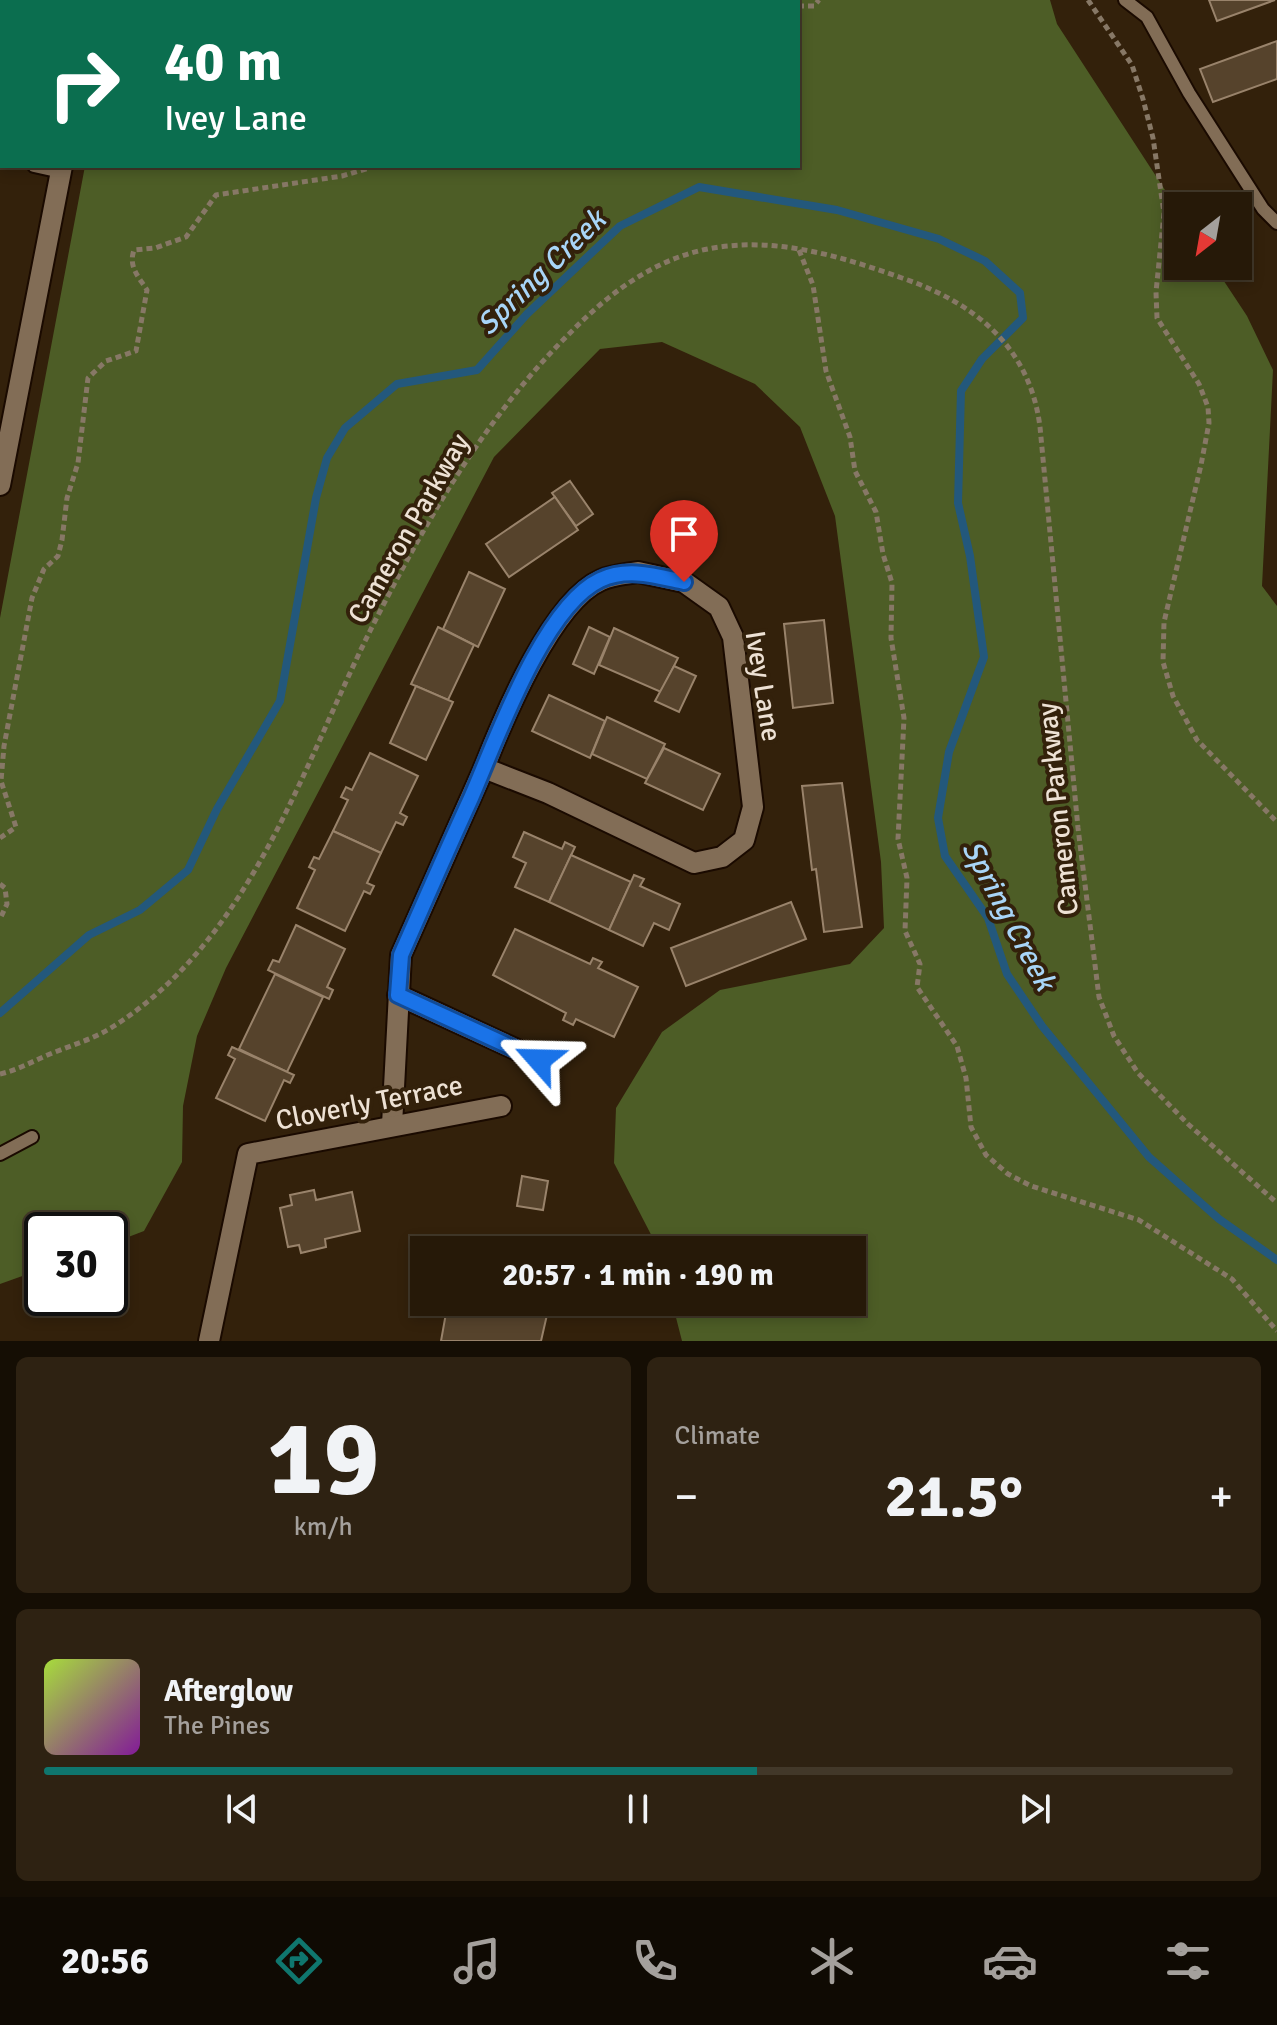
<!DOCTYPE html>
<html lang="en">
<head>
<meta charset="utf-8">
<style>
  body { margin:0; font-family:Signika,sans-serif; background:#2e2212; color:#f1f3f6; height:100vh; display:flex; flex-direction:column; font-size:30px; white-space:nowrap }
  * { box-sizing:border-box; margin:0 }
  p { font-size:26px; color:#a4a09c }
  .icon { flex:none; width:44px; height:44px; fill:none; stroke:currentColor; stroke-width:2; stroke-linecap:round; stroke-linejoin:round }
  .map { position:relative; height:1341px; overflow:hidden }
  .panel { display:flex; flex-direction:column; gap:16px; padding:16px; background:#150e04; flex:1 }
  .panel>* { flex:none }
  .hud { position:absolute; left:0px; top:0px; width:800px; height:168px; box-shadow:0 4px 12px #0003,0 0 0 2px #423829; background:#0b6e4f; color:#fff; overflow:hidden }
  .needle { width:52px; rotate:211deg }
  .tools { position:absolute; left:1164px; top:192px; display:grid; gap:16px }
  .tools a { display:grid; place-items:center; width:88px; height:88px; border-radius:0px; background:#261908; box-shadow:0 4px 12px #0003,0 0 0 2px #423829; font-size:40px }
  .speed { position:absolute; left:24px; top:1212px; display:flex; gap:16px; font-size:40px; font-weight:700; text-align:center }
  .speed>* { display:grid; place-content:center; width:104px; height:104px; border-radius:50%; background:#261908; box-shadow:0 4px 12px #0003,0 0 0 2px #423829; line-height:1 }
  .speed .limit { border:4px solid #111; border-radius:12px; background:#fff; color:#111 }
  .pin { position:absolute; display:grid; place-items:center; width:68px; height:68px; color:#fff; margin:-82px -34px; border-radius:50% 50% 50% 0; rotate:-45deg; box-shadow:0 0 8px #0007 }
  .pin .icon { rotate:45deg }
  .me { position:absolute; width:88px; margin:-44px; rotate:295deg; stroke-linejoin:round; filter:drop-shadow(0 0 6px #0008) }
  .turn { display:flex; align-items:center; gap:28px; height:168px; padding:0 32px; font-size:36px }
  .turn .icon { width:104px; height:104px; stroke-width:2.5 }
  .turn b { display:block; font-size:56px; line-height:68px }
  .big { font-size:60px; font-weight:800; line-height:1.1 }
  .panel .widget { flex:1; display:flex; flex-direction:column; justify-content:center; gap:12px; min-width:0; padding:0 28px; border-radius:12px; background:#2e2212 }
  .panel .dial { align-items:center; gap:0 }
  .dial b { font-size:104px; line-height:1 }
  .song { display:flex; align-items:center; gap:24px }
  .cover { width:96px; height:96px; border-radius:12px; background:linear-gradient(135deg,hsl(80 70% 55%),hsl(290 70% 35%)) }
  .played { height:8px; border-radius:4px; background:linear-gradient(90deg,#0f766e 60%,#423829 60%) }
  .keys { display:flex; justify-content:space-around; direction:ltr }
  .heat { display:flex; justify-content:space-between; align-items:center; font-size:44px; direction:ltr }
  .panel .tiles { flex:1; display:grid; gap:16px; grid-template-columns:1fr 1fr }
  .widget:last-child { grid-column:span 2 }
  .trip { position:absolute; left:410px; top:1236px; width:456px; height:80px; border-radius:0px; background:#261908; box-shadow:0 4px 12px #0003,0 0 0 2px #423829; font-weight:800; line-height:80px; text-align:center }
  .tab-bar { display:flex; height:128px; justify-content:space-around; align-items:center; background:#0f0a03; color:#a4a09c }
  .tab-bar .icon { width:56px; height:56px }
  .tab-bar .selected { color:#0f766e }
  .tab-bar b { font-size:36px; color:#f1f3f6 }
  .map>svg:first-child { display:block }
</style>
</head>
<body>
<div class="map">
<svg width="1277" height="1341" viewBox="0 0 1277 1341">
  <rect width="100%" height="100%" fill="#33210b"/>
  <path fill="#4d5d26" d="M117 0H1050L1057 24 1178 210V266H1214L1247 316 1273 370 1262 586 1277 606V1341H682L672 1302H852V1250H659L614 1163 616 1108 662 1032 720 990 850 964 884 928 881 862 835 516 800 427 755 384 662 342 600 349 494 457 226 968 197 1036 183 1106 182 1162 144 1231 110 1244V1230H42V1269L0 1284V618L85 166H798V2Z"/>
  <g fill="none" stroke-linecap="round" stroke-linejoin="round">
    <path stroke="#23587c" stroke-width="8" d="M0 1013 89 935 140 910 188 870 217 809 280 701 316 498 327 458 345 428 397 384 477 370 527 314 620 226 699 187 837 210 939 239 985 261 1020 293 1023 318 982 359 961 391 958 503 970 556 984 657 949 752 938 818 945 856 988 918 1007 974 1042 1026 1149 1157 1219 1219 1277 1260"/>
  </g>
  <g fill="#56432c" stroke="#99836b" stroke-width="2">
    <path d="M1209 0H1275L1217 21Z"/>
    <path d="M1277 41V79L1213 102 1200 69Z"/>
    <path d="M570 481 593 514 576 526 552 493Z"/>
    <path d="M555 497 578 530 509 577 486 544Z"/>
    <path d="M469 572 505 589 478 647 443 629Z"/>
    <path d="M824 620 833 703 793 708 784 624Z"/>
    <path d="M438 627 474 645 448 700 411 684Z"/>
    <path d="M589 627 610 637 594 674 573 664Z"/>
    <path d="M614 628 678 658 661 692 599 665Z"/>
    <path d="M674 666 696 676 679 712 655 701Z"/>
    <path d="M416 686 453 702 426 760 390 743Z"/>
    <path d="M549 695 605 721 590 758 532 731Z"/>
    <path d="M607 717 665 744 647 779 592 754Z"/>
    <path d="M664 748 720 774 703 810 645 783Z"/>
    <path d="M370 753 418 776 400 813 407 817 403 825 396 822 381 853 333 831 348 800 341 797 346 787 352 790Z"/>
    <path d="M842 783 862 927 824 932 816 869 812 870 802 786Z"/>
    <path d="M333 831 381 853 367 883 374 886 370 894 364 891 345 931 297 908 315 870 309 867 314 857 319 859Z"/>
    <path d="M524 832 562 849 565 842 575 847 549 902 515 887 526 863 513 857Z"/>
    <path d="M571 855 631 882 609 930 549 902Z"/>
    <path d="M634 875 644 879 640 886 680 904 669 930 654 923 643 946 609 930Z"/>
    <path d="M791 902 806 939 686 986 671 948Z"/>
    <path d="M296 925 345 949 327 987 333 990 329 999 268 970 273 960 279 962Z"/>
    <path d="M515 929 590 964 593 958 602 962 598 968 638 987 614 1037 576 1019 573 1025 563 1020 566 1013 493 975Z"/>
    <path d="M275 974 323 997 287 1072 239 1049Z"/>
    <path d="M232 1047 294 1075 290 1083 284 1080 265 1121 216 1098 235 1059 228 1055Z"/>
    <path d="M522 1176 548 1181 543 1210 517 1206Z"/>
    <path d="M314 1190 316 1200 352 1192 360 1231 325 1239 326 1247 301 1253 299 1245 288 1247 280 1208 292 1205 290 1195Z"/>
    <path d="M448 1302H532L549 1306 541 1341H441Z"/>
  </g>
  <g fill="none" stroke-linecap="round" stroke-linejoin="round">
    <g stroke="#1a0a00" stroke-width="16">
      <g id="service">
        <path d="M1125 0 1147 17 1189 93 1263 209 1277 223"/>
        <path d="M0 159H2"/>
        <path d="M34 166 61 172"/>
        <path d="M0 1154 32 1137"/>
      </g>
    </g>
    <g stroke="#1a0a00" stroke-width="24">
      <g id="minor">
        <path d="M638 572 684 582 719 607 733 637 753 807 744 840 722 857 694 863 548 793 484 768C503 719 552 601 601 580 612 575 627 574 638 572Z"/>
        <path d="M398 995 539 1060"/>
        <path d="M392 1125 401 955 484 768"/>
        <path d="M209 1341 248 1154 501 1106"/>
      </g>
    </g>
    <g stroke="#1a0a00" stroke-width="24">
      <g id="tertiary">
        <path d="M94 2V0"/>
        <path d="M0 485 62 166"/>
      </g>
    </g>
    <g stroke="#877866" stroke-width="5" stroke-dasharray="6 4" stroke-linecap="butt">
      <path d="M511 0 512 2"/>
      <path d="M775 0 778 2"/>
      <path d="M1088 0 1132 65 1143 99 1153 138 1164 213 1156 292 1157 318 1199 384 1208 407 1209 423 1201 465 1164 622 1163 662 1173 696 1197 740 1277 822"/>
      <path d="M255 2 258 0"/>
      <path d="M698 2 699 0"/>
      <path d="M798 6H814L819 0"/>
      <path d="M799 250 813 285 826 371 850 437 855 471 876 512 883 554 892 583 891 638 904 718 898 839 907 878 905 931 920 964 917 987 957 1046 966 1078 971 1127 986 1155 1008 1174 1031 1186 1139 1220 1232 1279 1277 1331"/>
      <path d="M0 838 16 827 1 781 4 746 32 598 44 569 58 556 62 540 67 498 78 463 88 378 106 361 136 351 147 290C139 277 128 267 134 250L155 248 186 237 216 195 342 176 376 166"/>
      <path d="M0 884 5 888 7 904 0 919"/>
      <path d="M0 1074C18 1070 33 1061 50 1054 72 1045 94 1039 114 1026 252 938 302 767 371 629 424 524 485 417 569 334 613 289 663 252 728 246 787 240 846 258 902 278 975 303 1030 347 1040 427L1078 828 1099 997 1114 1036 1138 1073 1188 1124 1277 1203"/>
    </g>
    <use href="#service" stroke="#826d56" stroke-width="12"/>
    <use href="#minor" stroke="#826d56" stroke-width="20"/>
    <use href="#tertiary" stroke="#826d56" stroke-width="20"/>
  </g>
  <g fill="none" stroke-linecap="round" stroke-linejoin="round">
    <g stroke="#114b97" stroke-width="20">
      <path id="route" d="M539 1060 398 995 401 955C424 903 447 850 471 798 496 741 543 607 600 580 628 567 656 576 684 582"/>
    </g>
    <use href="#route" stroke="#1a73e8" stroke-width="14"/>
  </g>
  <g text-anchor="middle" stroke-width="8" stroke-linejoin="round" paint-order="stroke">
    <g font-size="28" fill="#ede1d4" stroke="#33210b">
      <text transform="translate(408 528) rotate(-60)" y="10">Cameron Parkway</text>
      <text transform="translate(764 686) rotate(81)" y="10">Ivey Lane</text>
      <text transform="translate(1057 809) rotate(-96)" y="10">Cameron Parkway</text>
      <text transform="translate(369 1102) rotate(-11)" y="10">Cloverly Terrace</text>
    </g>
    <g font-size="30" font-style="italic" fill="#a8d5f7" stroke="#33210b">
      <text transform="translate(541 272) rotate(-44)" y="10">Spring Creek</text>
      <text transform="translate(1009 915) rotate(62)" y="10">Spring Creek</text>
    </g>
  </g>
</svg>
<div class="tools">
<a><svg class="needle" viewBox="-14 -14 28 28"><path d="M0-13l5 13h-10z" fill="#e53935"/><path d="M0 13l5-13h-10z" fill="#a4a09c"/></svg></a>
</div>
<div class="speed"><div class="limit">30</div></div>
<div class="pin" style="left:684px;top:582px;background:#d93025"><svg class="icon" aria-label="arrive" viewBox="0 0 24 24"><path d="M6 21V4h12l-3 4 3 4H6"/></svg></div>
<svg class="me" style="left:539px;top:1060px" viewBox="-20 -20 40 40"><path d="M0-17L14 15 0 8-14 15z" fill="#1a73e8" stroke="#fff" stroke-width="4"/></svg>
<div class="trip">20:57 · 1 min · 190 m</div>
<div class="hud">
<div class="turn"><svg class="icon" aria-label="right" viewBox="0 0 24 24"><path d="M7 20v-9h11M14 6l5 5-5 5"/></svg><div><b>40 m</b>Ivey Lane</div></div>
</div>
</div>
<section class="panel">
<div class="tiles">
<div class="widget dial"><b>19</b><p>km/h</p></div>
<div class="widget"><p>Climate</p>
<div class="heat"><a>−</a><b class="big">21.5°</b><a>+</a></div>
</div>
<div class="widget">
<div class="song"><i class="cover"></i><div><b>Afterglow</b><p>The Pines</p></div></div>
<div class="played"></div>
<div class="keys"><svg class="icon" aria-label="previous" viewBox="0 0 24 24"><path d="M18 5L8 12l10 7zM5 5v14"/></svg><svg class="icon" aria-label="pause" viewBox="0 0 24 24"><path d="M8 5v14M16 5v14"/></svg><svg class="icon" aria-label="next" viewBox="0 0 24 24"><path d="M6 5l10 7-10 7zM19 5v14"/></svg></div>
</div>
</div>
</section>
<nav class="tab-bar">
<b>20:56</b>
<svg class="icon selected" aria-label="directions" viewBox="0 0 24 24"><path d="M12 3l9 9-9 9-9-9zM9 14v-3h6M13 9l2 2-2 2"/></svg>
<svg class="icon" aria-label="music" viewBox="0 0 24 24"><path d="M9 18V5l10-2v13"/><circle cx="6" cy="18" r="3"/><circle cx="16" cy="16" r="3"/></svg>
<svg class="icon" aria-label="phone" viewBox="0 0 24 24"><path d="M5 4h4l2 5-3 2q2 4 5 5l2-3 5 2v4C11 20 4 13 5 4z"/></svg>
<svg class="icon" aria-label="climate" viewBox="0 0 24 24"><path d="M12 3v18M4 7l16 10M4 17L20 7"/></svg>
<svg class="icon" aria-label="car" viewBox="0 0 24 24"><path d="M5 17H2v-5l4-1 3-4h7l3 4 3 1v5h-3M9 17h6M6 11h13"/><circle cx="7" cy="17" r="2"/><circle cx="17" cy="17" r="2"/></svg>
<svg class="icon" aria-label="filters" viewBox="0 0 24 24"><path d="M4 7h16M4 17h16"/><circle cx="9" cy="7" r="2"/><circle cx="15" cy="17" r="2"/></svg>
</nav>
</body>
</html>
